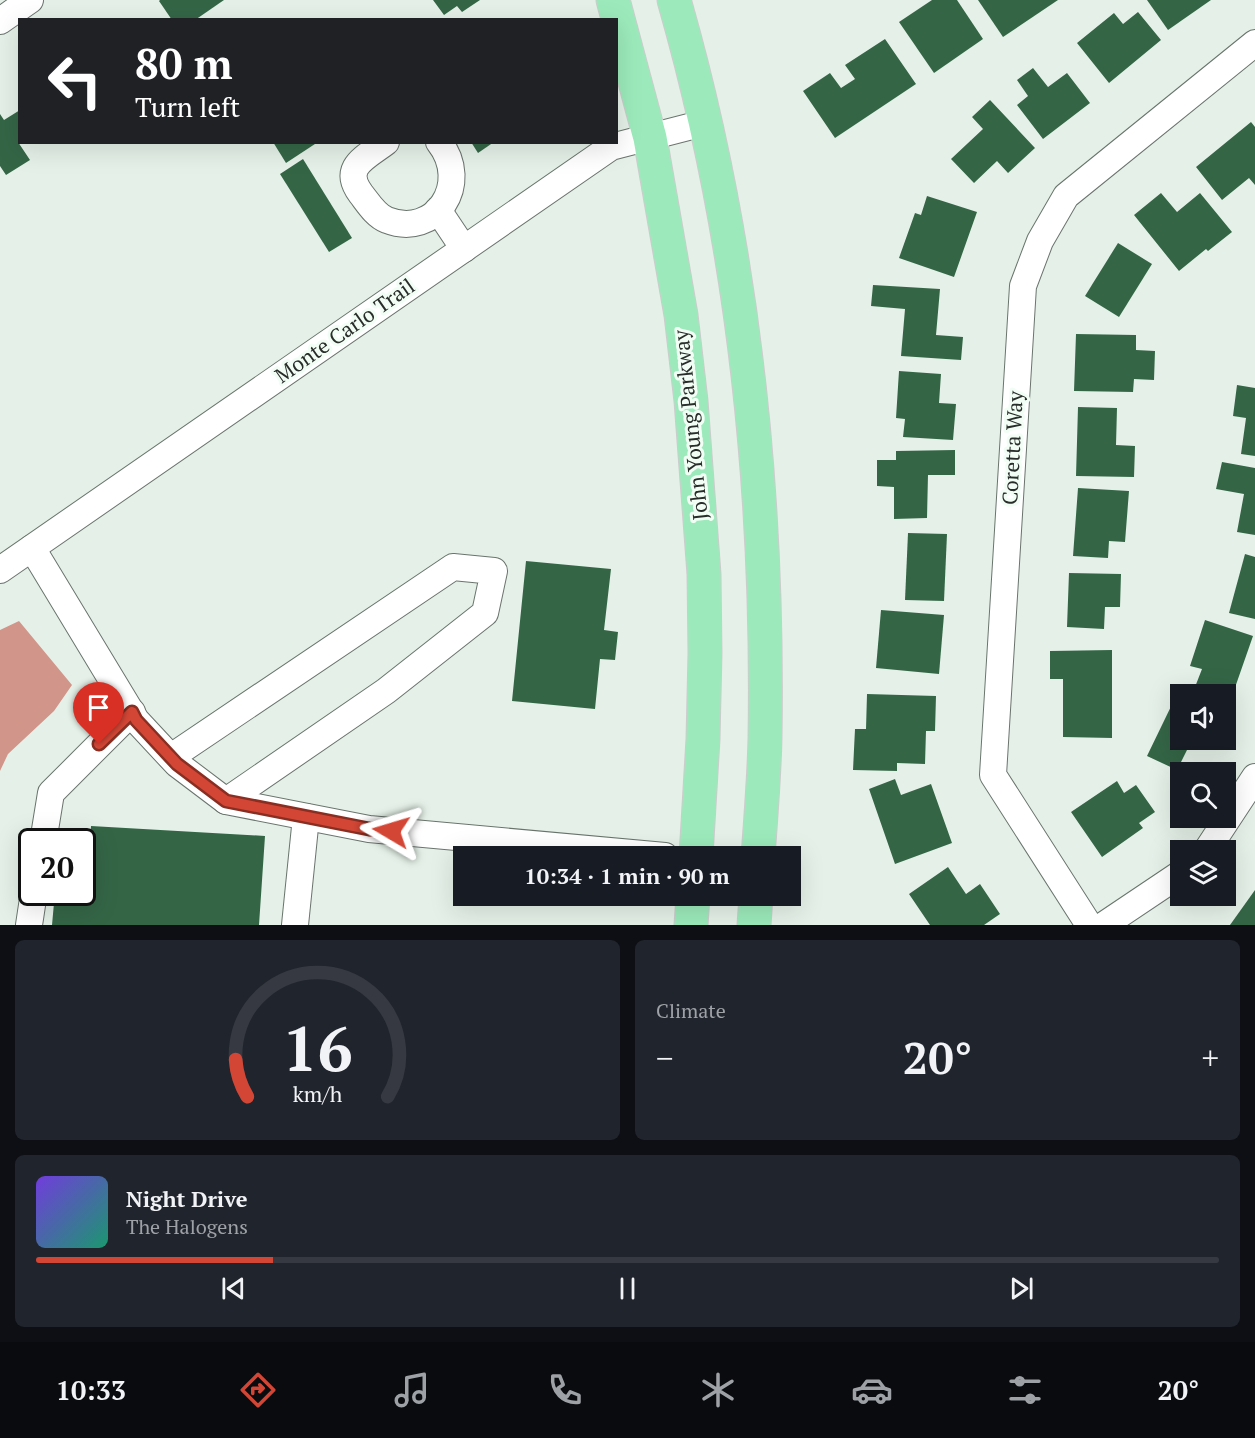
<!DOCTYPE html>
<html lang="en">
<head>
<meta charset="utf-8">
<style>
  body { margin:0; font-family:"PT Serif",serif; background:#20242c; color:#f1f3f6; height:100vh; display:flex; flex-direction:column; font-size:22px; white-space:nowrap }
  * { box-sizing:border-box; margin:0 }
  p { font-size:20px; color:#9ea1a6 }
  .icon { flex:none; width:33px; height:33px; fill:none; stroke:currentColor; stroke-width:2; stroke-linecap:round; stroke-linejoin:round }
  .map { position:relative; height:925px; overflow:hidden }
  .side { display:flex; flex-direction:column; gap:15px; padding:15px; background:#0d0f14; flex:1 }
  .side>* { flex:none }
  .banner { position:absolute; left:18px; top:18px; width:600px; height:126px; border-radius:0px; box-shadow:0 6px 24px #0002; background:#202124; color:#fff; overflow:hidden }
  .tools { position:absolute; left:1170px; top:684px; display:grid; gap:12px }
  .tools a { display:grid; place-items:center; width:66px; height:66px; border-radius:0px; background:#171b24; box-shadow:0 6px 24px #0002; font-size:30px }
  .speed { position:absolute; left:18px; top:828px; display:flex; gap:12px; font-size:30px; font-weight:700; text-align:center }
  .speed>* { display:grid; place-content:center; width:78px; height:78px; border-radius:50%; background:#171b24; box-shadow:0 6px 24px #0002; line-height:1 }
  .speed .limit { border:3px solid #111; border-radius:9px; background:#fff; color:#111 }
  .pin { position:absolute; display:grid; place-items:center; width:51px; height:51px; color:#fff; margin:-62px -26px; border-radius:50% 50% 50% 0; rotate:-45deg; box-shadow:0 0 6px #0007 }
  .pin .icon { rotate:45deg }
  .me { position:absolute; width:66px; margin:-33px; rotate:277deg; stroke-linejoin:round; filter:drop-shadow(0 0 4px #0008) }
  .turn { display:flex; align-items:center; gap:21px; height:126px; padding:0 18px; font-size:27px }
  .turn .icon { width:78px; height:78px; stroke-width:2.5 }
  .turn b { display:block; font-size:42px; line-height:51px }
  .big { font-size:45px; font-weight:600; line-height:1.1 }
  .side .tile { flex:1; display:flex; flex-direction:column; justify-content:center; gap:9px; min-width:0; padding:0 21px; border-radius:9px; background:#20242c }
  .side .dial { align-items:center; gap:0 }
  .dial svg { height:156px; overflow:visible; fill:none; stroke:#363941; stroke-width:7; stroke-linecap:round; text-anchor:middle }
  .dial text { fill:#f1f3f6; stroke:none }
  .song { display:flex; align-items:center; gap:18px }
  .cover { width:72px; height:72px; border-radius:9px; background:linear-gradient(135deg,hsl(260 70% 55%),hsl(160 70% 35%)) }
  .played { height:6px; border-radius:3px; background:linear-gradient(90deg,#d34635 20%,#363941 20%) }
  .keys { display:flex; justify-content:space-around; direction:ltr }
  .heat { display:flex; justify-content:space-between; align-items:center; font-size:33px; direction:ltr }
  .side .tiles { flex:1; display:grid; gap:15px; grid-template-columns:1fr 1fr }
  .tile:last-child { grid-column:span 2 }
  .trip { position:absolute; left:453px; top:846px; width:348px; height:60px; border-radius:0px; background:#171b24; box-shadow:0 6px 24px #0002; font-weight:600; line-height:60px; text-align:center }
  .menu { display:flex; height:96px; justify-content:space-around; align-items:center; background:#090b0e; color:#9ea1a6 }
  .menu .icon { width:42px; height:42px }
  .menu .current { color:#d34635 }
  .menu b { font-size:27px; color:#f1f3f6 }
  .map>svg:first-child { display:block }
</style>
</head>
<body>
<div class="map">
<svg width="1255" height="925" viewBox="0 0 1255 925">
  <rect width="100%" height="100%" fill="#e5f1e8"/>
  <path fill="#d1958a" d="M19 621 72 685 54 711 8 754 0 771V630Z"/>
  <g fill="#346646">
    <path d="M160 0H224L195 20H172L159 1Z"/>
    <path d="M433 0H480L462 12 457 6 444 15Z"/>
    <path d="M932 0H957L983 39 934 73 899 22Z"/>
    <path d="M978 0H1058L1003 37Z"/>
    <path d="M1147 0H1211L1168 30Z"/>
    <path d="M1138 12 1161 40 1109 83 1077 43 1114 13 1123 24Z"/>
    <path d="M885 39 916 84 835 138 803 91 830 73 841 88 855 79 845 65Z"/>
    <path d="M1033 68 1048 87 1067 73 1090 103 1043 139 1017 105 1028 96 1017 80Z"/>
    <path d="M990 100 1035 148 1008 173 997 161 974 183 951 159 983 129 972 117Z"/>
    <path d="M20 110 18 142 30 160 6 175 0 166V114L4 120Z"/>
    <path d="M1251 122 1255 127V185L1249 178 1222 200 1196 167Z"/>
    <path d="M273 142H318L286 163Z"/>
    <path d="M471 142H494L478 153Z"/>
    <path d="M303 159 352 238 329 252 280 174Z"/>
    <path d="M1161 193 1177 212 1200 193 1232 232 1208 251 1206 249 1179 271 1134 215Z"/>
    <path d="M927 196 977 212 954 277 899 258 915 213 921 215Z"/>
    <path d="M1118 243 1152 264 1119 317 1085 296Z"/>
    <path d="M873 285 940 289 936 335 963 337 961 360 901 356 905 309 871 306Z"/>
    <path d="M1076 334 1136 335V350L1155 351 1154 380 1134 379 1133 392 1074 391Z"/>
    <path d="M899 371 941 374 939 403 956 404 953 440 903 437 905 419 896 418Z"/>
    <path d="M1237 385 1255 388V456L1241 454 1246 418 1233 416Z"/>
    <path d="M1078 407 1117 408 1116 445 1135 446 1134 477 1076 476Z"/>
    <path d="M955 450V475H928L927 518 894 519V487L877 486V460H896V451Z"/>
    <path d="M1222 462 1255 468V535L1237 532 1244 494 1216 489Z"/>
    <path d="M1078 488 1129 491 1125 542 1109 541 1108 558 1073 556Z"/>
    <path d="M908 533 947 534 944 601 905 600Z"/>
    <path d="M1245 554 1255 557V619L1229 613Z"/>
    <path d="M526 561 611 569 604 630 618 632 615 660 600 659 595 709 512 701Z"/>
    <path d="M1069 573 1121 574 1120 607H1105L1104 629 1067 627Z"/>
    <path d="M881 610 944 615 939 674 876 668Z"/>
    <path d="M1205 620 1253 636 1231 699 1226 698V694H1216L1195 687 1202 669 1190 666Z"/>
    <path d="M1112 650V738L1063 737V679H1050V651Z"/>
    <path d="M1178 692 1180 694V740H1192L1177 770 1147 756Z"/>
    <path d="M867 694 936 696 935 731H926L925 764 897 763V771L853 770 855 729H866Z"/>
    <path d="M895 779 901 795 931 784 952 843 895 864 869 789Z"/>
    <path d="M1117 781 1124 793 1136 785 1155 812 1139 823 1143 828 1102 857 1071 812Z"/>
    <path d="M91 826 265 836 259 925H52L55 892H82V869H89Z"/>
    <path d="M948 867 966 894 980 884 1000 914 984 925H930L909 894Z"/>
    <path d="M1255 890V925H1230Z"/>
  </g>
  <g fill="none" stroke-linecap="round" stroke-linejoin="round">
    <g stroke="#6a746d" stroke-width="28">
      <g id="minor">
        <path d="M0 21 30 0"/>
        <path d="M386 142C365 158 341 167 361 194 368 203 376 216 387 220 435 239 472 184 439 142"/>
        <path d="M438 210 464 249"/>
        <path d="M32 548 136 720 177 764 226 801 369 829 665 856"/>
        <path d="M0 570 611 147 704 123"/>
        <path d="M171 757 453 567 494 571 485 613 386 691 226 801"/>
        <path d="M43 842 51 793 132 712"/>
        <path d="M1207 850 1255 777"/>
        <path d="M29 925 34 892"/>
        <path d="M295 925 306 817"/>
        <path d="M1089 925 993 775 1023 286 1040 241 1066 196 1255 43"/>
        <path d="M1104 925 1180 874"/>
      </g>
    </g>
    <g stroke="#cccdcc" stroke-width="35">
      <g id="major">
        <path d="M613 0 650 138 681 315 691 401 704 574 705 653 703 739 696 856"/>
        <path d="M674 0C743 240 769 489 765 739 764 778 761 817 758 856"/>
        <path d="M691 925 693 896"/>
        <path d="M754 925 756 896"/>
      </g>
    </g>
    <use href="#minor" stroke="#fff" stroke-width="26"/>
    <use href="#major" stroke="#9ceabb" stroke-width="33"/>
  </g>
  <g fill="none" stroke-linecap="round" stroke-linejoin="round">
    <g stroke="#892e22" stroke-width="15">
      <path id="route" d="M99 744 132 712 136 720 177 764 226 801 369 829 391 831"/>
    </g>
    <use href="#route" stroke="#d34635" stroke-width="10"/>
  </g>
  <g text-anchor="middle" stroke-width="6" stroke-linejoin="round" paint-order="stroke">
    <g font-size="21" fill="#292e2b" stroke="#f2fef5">
      <text transform="translate(345 331) rotate(-35)" y="7">Monte Carlo Trail</text>
      <text transform="translate(691 425) rotate(-96)" y="7">John Young Parkway</text>
      <text transform="translate(1013 448) rotate(-87)" y="7">Coretta Way</text>
    </g>
  </g>
</svg>
<div class="tools">
<a><svg class="icon" aria-label="sound" viewBox="0 0 24 24"><path d="M4 9h4l5-4v14l-5-4H4zM17 9q2 3 0 6"/></svg></a>
<a><svg class="icon" aria-label="search" viewBox="0 0 24 24"><circle cx="10" cy="10" r="6"/><path d="M15 15l6 6"/></svg></a>
<a><svg class="icon" aria-label="layers" viewBox="0 0 24 24"><path d="M12 4l9 5-9 5-9-5zM3 14l9 5 9-5"/></svg></a>
</div>
<div class="speed"><div class="limit">20</div></div>
<div class="pin" style="left:99px;top:744px;background:#d93025"><svg class="icon" aria-label="arrive" viewBox="0 0 24 24"><path d="M6 21V4h12l-3 4 3 4H6"/></svg></div>
<svg class="me" style="left:391px;top:831px" viewBox="-20 -20 40 40"><path d="M0-17L14 15 0 8-14 15z" fill="#d34635" stroke="#fff" stroke-width="4"/></svg>
<div class="trip">10:34 · 1 min · 90 m</div>
<div class="banner">
<div class="turn"><svg class="icon" aria-label="left" viewBox="0 0 24 24"><path d="M17 20v-9H6M10 6l-5 5 5 5"/></svg><div><b>80 m</b>Turn left</div></div>
</div>
</div>
<section class="side">
<div class="tiles">
<div class="tile dial"><svg viewBox="0 0 100 80">
<path d="M14 69A42 42 0 1 1 86 69"/>
<path d="M14 69A42 42 0 0 1 8 50" stroke="#d34635"/>
<text x="50" y="56" font-size="32" font-weight="700">16</text>
<text x="50" y="72" font-size="11">km/h</text>
</svg></div>
<div class="tile"><p>Climate</p>
<div class="heat"><a>−</a><b class="big">20°</b><a>+</a></div>
</div>
<div class="tile">
<div class="song"><i class="cover"></i><div><b>Night Drive</b><p>The Halogens</p></div></div>
<div class="played"></div>
<div class="keys"><svg class="icon" aria-label="previous" viewBox="0 0 24 24"><path d="M18 5L8 12l10 7zM5 5v14"/></svg><svg class="icon" aria-label="pause" viewBox="0 0 24 24"><path d="M8 5v14M16 5v14"/></svg><svg class="icon" aria-label="next" viewBox="0 0 24 24"><path d="M6 5l10 7-10 7zM19 5v14"/></svg></div>
</div>
</div>
</section>
<nav class="menu">
<b>10:33</b>
<svg class="icon current" aria-label="directions" viewBox="0 0 24 24"><path d="M12 3l9 9-9 9-9-9zM9 14v-3h6M13 9l2 2-2 2"/></svg>
<svg class="icon" aria-label="music" viewBox="0 0 24 24"><path d="M9 18V5l10-2v13"/><circle cx="6" cy="18" r="3"/><circle cx="16" cy="16" r="3"/></svg>
<svg class="icon" aria-label="phone" viewBox="0 0 24 24"><path d="M5 4h4l2 5-3 2q2 4 5 5l2-3 5 2v4C11 20 4 13 5 4z"/></svg>
<svg class="icon" aria-label="climate" viewBox="0 0 24 24"><path d="M12 3v18M4 7l16 10M4 17L20 7"/></svg>
<svg class="icon" aria-label="car" viewBox="0 0 24 24"><path d="M5 17H2v-5l4-1 3-4h7l3 4 3 1v5h-3M9 17h6M6 11h13"/><circle cx="7" cy="17" r="2"/><circle cx="17" cy="17" r="2"/></svg>
<svg class="icon" aria-label="filters" viewBox="0 0 24 24"><path d="M4 7h16M4 17h16"/><circle cx="9" cy="7" r="2"/><circle cx="15" cy="17" r="2"/></svg>
<b>20°</b>
</nav>
</body>
</html>
